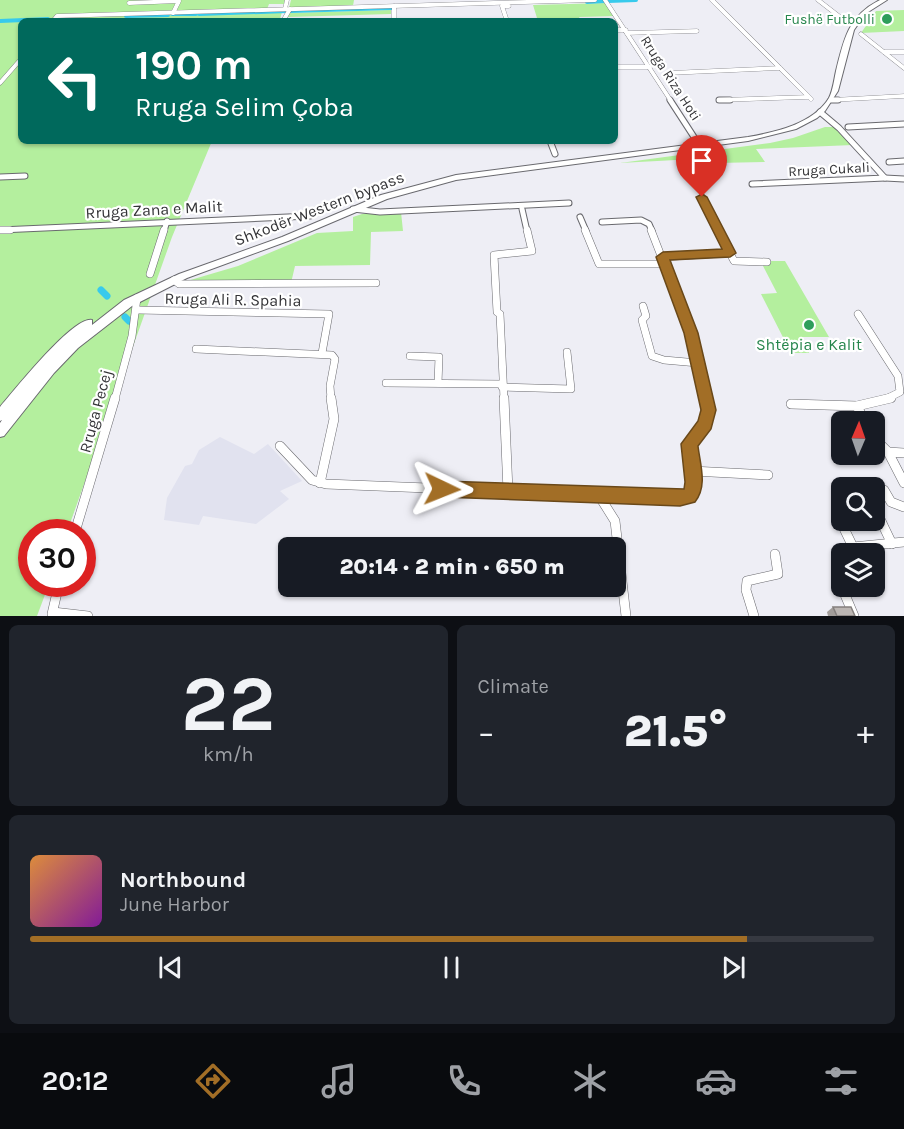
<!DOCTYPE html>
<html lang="en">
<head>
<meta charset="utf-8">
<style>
  body { margin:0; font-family:Karla,sans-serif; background:#20242c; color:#f1f3f6; height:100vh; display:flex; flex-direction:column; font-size:22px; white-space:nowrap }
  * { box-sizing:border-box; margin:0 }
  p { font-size:20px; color:#9ea1a6 }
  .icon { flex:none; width:33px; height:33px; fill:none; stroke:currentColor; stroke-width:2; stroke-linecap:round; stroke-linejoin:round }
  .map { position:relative; height:616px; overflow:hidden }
  .panel { display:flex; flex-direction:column; gap:9px; padding:9px; background:#0d0f14; flex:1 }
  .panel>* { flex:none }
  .hud { position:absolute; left:18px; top:18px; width:600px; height:126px; border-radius:9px; box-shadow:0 2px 4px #0004; background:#00695c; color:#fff; overflow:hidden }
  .needle { width:39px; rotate:2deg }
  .controls { position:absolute; left:831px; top:411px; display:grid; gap:12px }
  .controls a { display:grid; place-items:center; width:54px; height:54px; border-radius:9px; background:#171b24; box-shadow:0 2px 4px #0004; font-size:30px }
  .speed { position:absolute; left:18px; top:519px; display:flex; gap:12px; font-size:30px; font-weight:700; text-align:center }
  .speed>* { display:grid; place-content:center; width:78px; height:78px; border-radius:50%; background:#171b24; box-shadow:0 2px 4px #0004; line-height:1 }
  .speed .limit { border:9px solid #d22; background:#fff; color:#111 }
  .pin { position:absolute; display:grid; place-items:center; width:51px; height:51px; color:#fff; margin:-62px -26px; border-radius:50% 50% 50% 0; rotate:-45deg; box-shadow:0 0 6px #0007 }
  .pin .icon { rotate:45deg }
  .me { position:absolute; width:66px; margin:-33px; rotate:92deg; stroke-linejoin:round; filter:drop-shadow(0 0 4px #0008) }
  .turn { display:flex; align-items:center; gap:21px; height:126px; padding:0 18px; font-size:27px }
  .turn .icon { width:78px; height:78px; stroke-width:2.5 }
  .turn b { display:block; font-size:42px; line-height:51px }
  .big { font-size:45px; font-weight:800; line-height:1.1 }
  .panel .widget { flex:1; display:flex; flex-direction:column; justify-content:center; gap:9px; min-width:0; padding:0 21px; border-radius:9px; background:#20242c }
  .panel .dial { align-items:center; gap:0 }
  .dial b { font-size:78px; line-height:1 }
  .song { display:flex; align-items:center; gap:18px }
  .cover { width:72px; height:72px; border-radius:9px; background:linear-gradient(135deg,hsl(30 70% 55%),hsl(290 70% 35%)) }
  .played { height:6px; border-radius:3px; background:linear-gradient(90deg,#a26e26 85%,#363941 85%) }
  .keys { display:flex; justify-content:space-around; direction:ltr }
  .heat { display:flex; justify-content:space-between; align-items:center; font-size:33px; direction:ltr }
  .panel .tiles { flex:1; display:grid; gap:9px; grid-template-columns:1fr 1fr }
  .widget:last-child { grid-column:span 2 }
  .trip { position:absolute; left:278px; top:537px; width:348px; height:60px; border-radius:9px; background:#171b24; box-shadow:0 2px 4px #0004; font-weight:800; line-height:60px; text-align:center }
  .dock { display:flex; height:96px; justify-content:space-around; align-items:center; background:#090b0e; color:#9ea1a6 }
  .dock .icon { width:42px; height:42px }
  .dock .current { color:#a26e26 }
  .dock b { font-size:27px; color:#f1f3f6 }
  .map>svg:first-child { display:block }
</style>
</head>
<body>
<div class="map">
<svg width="904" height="616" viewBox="0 0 904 616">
  <rect width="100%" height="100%" fill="#eeeef5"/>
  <path fill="#e1e2ef" d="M220 437 254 454 268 444 302 481 280 491 289 499 256 524 203 516 199 525 164 520 167 498 185 466 192 464 199 450Z"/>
  <g fill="#b4ef9e">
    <path d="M0 0H285L284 4H269L266 12H282L280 19H263L262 21H21V141H212L172 237 67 532H32V584H49L37 616H0Z"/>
    <path d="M291 0H354L353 6 289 8Z"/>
    <path d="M606 3 615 16 579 17 581 21H510L509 19 537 18 533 5Z"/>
    <path d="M391 10V14L288 17 289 13Z"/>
    <path d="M904 10V31L861 33 876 11Z"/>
    <path d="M825 127H836L853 145 756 149 765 162 717 163 713 158 620 163 770 143 793 138Z"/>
    <path d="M401 212 403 231 371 232 370 265 295 266 291 283 187 281 238 266 317 233 353 231V217L362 214Z"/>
    <path d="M769 261H785L829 337H802L809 353H791L761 294 777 293 762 264Z"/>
  </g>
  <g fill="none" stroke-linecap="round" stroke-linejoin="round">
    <g stroke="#38caec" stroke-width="4">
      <path d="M608 1 636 0"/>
      <path d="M587 2 605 1"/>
      <path d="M291 11 391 8"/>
      <path d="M172 14H196"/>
      <path d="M199 14 287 11"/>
      <path d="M126 16 168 15"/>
      <path d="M0 21 48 19"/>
    </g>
    <g stroke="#38caec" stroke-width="7">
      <path d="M101 290 107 296"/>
      <path d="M125 317 129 321"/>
    </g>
    <g stroke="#69696e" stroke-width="4.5">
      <g id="minor-far3">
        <path d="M605 0 671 101"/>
        <path d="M712 0 811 99"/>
        <path d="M818 0 840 17"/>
        <path d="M129 3 179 1 173 13"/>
        <path d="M394 6V21"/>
        <path d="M285 9 287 0"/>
        <path d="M53 21 57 16 595 0"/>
        <path d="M283 21 290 9"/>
        <path d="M507 21 502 6H509"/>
        <path d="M615 30H626"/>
        <path d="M627 33 697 31"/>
        <path d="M861 34 904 68"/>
        <path d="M884 52H904"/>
        <path d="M615 67H650"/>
        <path d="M669 73 780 68"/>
        <path d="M0 83 21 59"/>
        <path d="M719 100 808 97"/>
        <path d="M831 100 904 96"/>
      </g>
    </g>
    <g stroke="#69696e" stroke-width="7">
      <g id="minor-far2">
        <path d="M670 100 694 137"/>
        <path d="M719 100H730"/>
        <path d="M831 100H838"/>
        <path d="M848 127 904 124"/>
        <path d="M550 141 555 154"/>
        <path d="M889 162 904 161"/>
        <path d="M0 177 25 176"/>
        <path d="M885 178 904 179"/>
        <path d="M752 184 885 178 839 128 820 112"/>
        <path d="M702 197 719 231"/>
        <path d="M353 209 380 212 569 203"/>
        <path d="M522 209 527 231"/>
        <path d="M580 217 586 231"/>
        <path d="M602 222 641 220 649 224 652 231"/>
        <path d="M0 230 310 216"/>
        <path d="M164 231 167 221"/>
      </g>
    </g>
    <g stroke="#69696e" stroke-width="8">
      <g id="minor-far1">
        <path d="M0 230H10"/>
        <path d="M585 230 599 264H664"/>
        <path d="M651 230 691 333 705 399"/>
        <path d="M718 230 734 261 767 262"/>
        <path d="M662 257 730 253"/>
        <path d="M150 274 164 230"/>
        <path d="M174 280 179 284 376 283"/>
        <path d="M643 306 646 316 642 320 652 356 664 360 698 363"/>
        <path d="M138 310 329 314 322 353"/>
        <path d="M858 314 898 376 900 392 886 399"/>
        <path d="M196 349 332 355 335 359 330 386 331 399"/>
        <path d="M410 356 439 357 438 383"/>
        <path d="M386 383 502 384"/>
        <path d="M502 387 571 389 567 352"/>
        <path d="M115 399 132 336 137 298"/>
        <path d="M504 399 500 314 497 312 494 255 532 251 527 230"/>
      </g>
    </g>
    <g stroke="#69696e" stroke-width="10">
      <g id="minor">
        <path d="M504 398 508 491"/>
        <path d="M791 404 857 406 891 398"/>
        <path d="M857 406 865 422"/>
        <path d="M874 438 888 452 904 483"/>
        <path d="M837 443H842"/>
        <path d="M280 446 312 480 326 484 680 498 692 490 694 476 689 444C705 425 709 423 704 398"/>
        <path d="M888 452 904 453"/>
        <path d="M692 471 768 475"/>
        <path d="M320 483 334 419 331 398"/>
        <path d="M884 490 891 502 904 507"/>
        <path d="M598 494 615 521 626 616"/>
        <path d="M838 516 853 547"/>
        <path d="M880 519 892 544"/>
        <path d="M75 532 115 398"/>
        <path d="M842 554 836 558 840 583 854 616"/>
        <path d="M842 554 853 547 904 542"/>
        <path d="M53 612 88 616"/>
        <path d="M52 614 59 584"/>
        <path d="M754 616 746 590 747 581 778 574 775 554"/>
      </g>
    </g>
    <g stroke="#69696e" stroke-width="2">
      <path id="highway" d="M880 0H887L865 14 854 30 838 91 825 111 817 118 796 129 748 141 456 180 387 199 288 241 187 278 132 306 78 348 54 373 4 436 0 437V423L2 420 0 421V407C14 391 73 316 92 320V325L124 300 179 274 282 237 381 195 456 175 748 137C776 132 813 124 829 98 833 90 834 80 836 71 844 39 848 16 880 0Z"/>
    </g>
    <use href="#minor-far3" stroke="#fff" stroke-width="4"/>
    <use href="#minor-far2" stroke="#fff" stroke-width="5"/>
    <use href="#minor-far1" stroke="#fff" stroke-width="7"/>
    <use href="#minor" stroke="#fff" stroke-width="9"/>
    <use href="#highway" fill="#fff" fill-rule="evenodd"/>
  </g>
  <path fill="#a29d9a" d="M833 607 855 616H828L827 612Z"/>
  <path fill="#bcb6b3" stroke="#847f7d" stroke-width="1.5" d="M833 607H851L855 616H837Z"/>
  <path fill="#a26e26" stroke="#694819" stroke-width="1.5" d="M702 194 707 197 736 253 730 257 670 260 698 333 716 410 711 429 698 446C700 464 708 486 695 502L680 506 442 497 436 494 433 489 436 483 442 481 684 489 685 482 681 444 698 421 701 410 684 333 656 257 663 252 722 249 696 197Z"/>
  <g fill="#2e9e5b" stroke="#fff" stroke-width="2">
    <circle cx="887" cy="19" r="6"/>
    <circle cx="809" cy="325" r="6"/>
  </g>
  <g text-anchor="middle" stroke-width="4.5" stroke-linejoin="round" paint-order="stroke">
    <g font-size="14" fill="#27864d" stroke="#fff" text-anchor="end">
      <text x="875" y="24">Fushë Futbolli</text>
    </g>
    <g font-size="14" fill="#343437" stroke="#fff">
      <text transform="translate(671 78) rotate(57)" y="5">Rruga Riza Hoti</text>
      <text transform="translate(829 169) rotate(-3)" y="5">Rruga Cukali</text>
    </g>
    <g font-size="16" fill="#343437" stroke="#fff">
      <text transform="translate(319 208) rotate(-21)" y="6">Shkodër Western bypass</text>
      <text transform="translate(154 209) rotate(-3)" y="6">Rruga Zana e Malit</text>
      <text transform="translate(233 299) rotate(1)" y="6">Rruga Ali R. Spahia</text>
      <text transform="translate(95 411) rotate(-75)" y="6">Rruga Pecej</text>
    </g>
    <g font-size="16" fill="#27864d" stroke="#fff">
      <text x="809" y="350">Shtëpia e Kalit</text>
    </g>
  </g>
</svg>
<div class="controls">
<a><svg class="needle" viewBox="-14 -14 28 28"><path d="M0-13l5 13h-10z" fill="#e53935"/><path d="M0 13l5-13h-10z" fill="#9ea1a6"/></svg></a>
<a><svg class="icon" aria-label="search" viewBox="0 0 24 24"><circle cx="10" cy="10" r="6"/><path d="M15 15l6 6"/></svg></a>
<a><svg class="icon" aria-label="layers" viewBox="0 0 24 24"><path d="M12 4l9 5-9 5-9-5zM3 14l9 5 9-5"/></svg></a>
</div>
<div class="speed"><div class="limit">30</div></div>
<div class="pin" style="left:702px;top:197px;background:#d93025"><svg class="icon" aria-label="arrive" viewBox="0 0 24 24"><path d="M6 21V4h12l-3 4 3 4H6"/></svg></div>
<svg class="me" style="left:442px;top:489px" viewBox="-20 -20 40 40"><path d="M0-17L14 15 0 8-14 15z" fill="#a26e26" stroke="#fff" stroke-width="4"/></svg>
<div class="trip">20:14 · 2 min · 650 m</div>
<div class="hud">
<div class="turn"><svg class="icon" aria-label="left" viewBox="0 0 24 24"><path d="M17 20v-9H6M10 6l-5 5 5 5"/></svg><div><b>190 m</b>Rruga Selim Çoba</div></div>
</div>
</div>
<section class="panel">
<div class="tiles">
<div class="widget dial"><b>22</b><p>km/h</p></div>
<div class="widget"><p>Climate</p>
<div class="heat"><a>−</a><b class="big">21.5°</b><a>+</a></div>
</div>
<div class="widget">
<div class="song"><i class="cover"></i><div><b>Northbound</b><p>June Harbor</p></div></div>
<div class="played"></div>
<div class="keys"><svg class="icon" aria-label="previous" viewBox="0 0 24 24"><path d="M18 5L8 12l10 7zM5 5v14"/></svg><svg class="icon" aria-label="pause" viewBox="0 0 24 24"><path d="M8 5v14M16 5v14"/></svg><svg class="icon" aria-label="next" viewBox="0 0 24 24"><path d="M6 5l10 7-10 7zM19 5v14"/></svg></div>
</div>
</div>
</section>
<nav class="dock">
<b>20:12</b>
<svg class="icon current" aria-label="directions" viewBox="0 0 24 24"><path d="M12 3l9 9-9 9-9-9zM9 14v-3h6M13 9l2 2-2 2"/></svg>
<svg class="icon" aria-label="music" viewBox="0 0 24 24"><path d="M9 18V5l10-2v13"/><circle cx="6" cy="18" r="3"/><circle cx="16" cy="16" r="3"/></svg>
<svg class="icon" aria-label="phone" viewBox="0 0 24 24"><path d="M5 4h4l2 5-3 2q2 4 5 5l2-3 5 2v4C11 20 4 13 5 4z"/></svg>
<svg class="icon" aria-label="climate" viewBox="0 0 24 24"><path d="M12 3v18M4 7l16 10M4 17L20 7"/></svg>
<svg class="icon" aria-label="car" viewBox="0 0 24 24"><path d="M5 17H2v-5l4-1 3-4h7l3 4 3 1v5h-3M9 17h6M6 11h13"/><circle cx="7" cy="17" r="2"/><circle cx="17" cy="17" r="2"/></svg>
<svg class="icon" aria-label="filters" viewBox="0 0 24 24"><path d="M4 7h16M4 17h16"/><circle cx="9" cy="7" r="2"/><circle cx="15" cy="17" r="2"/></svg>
</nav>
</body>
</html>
